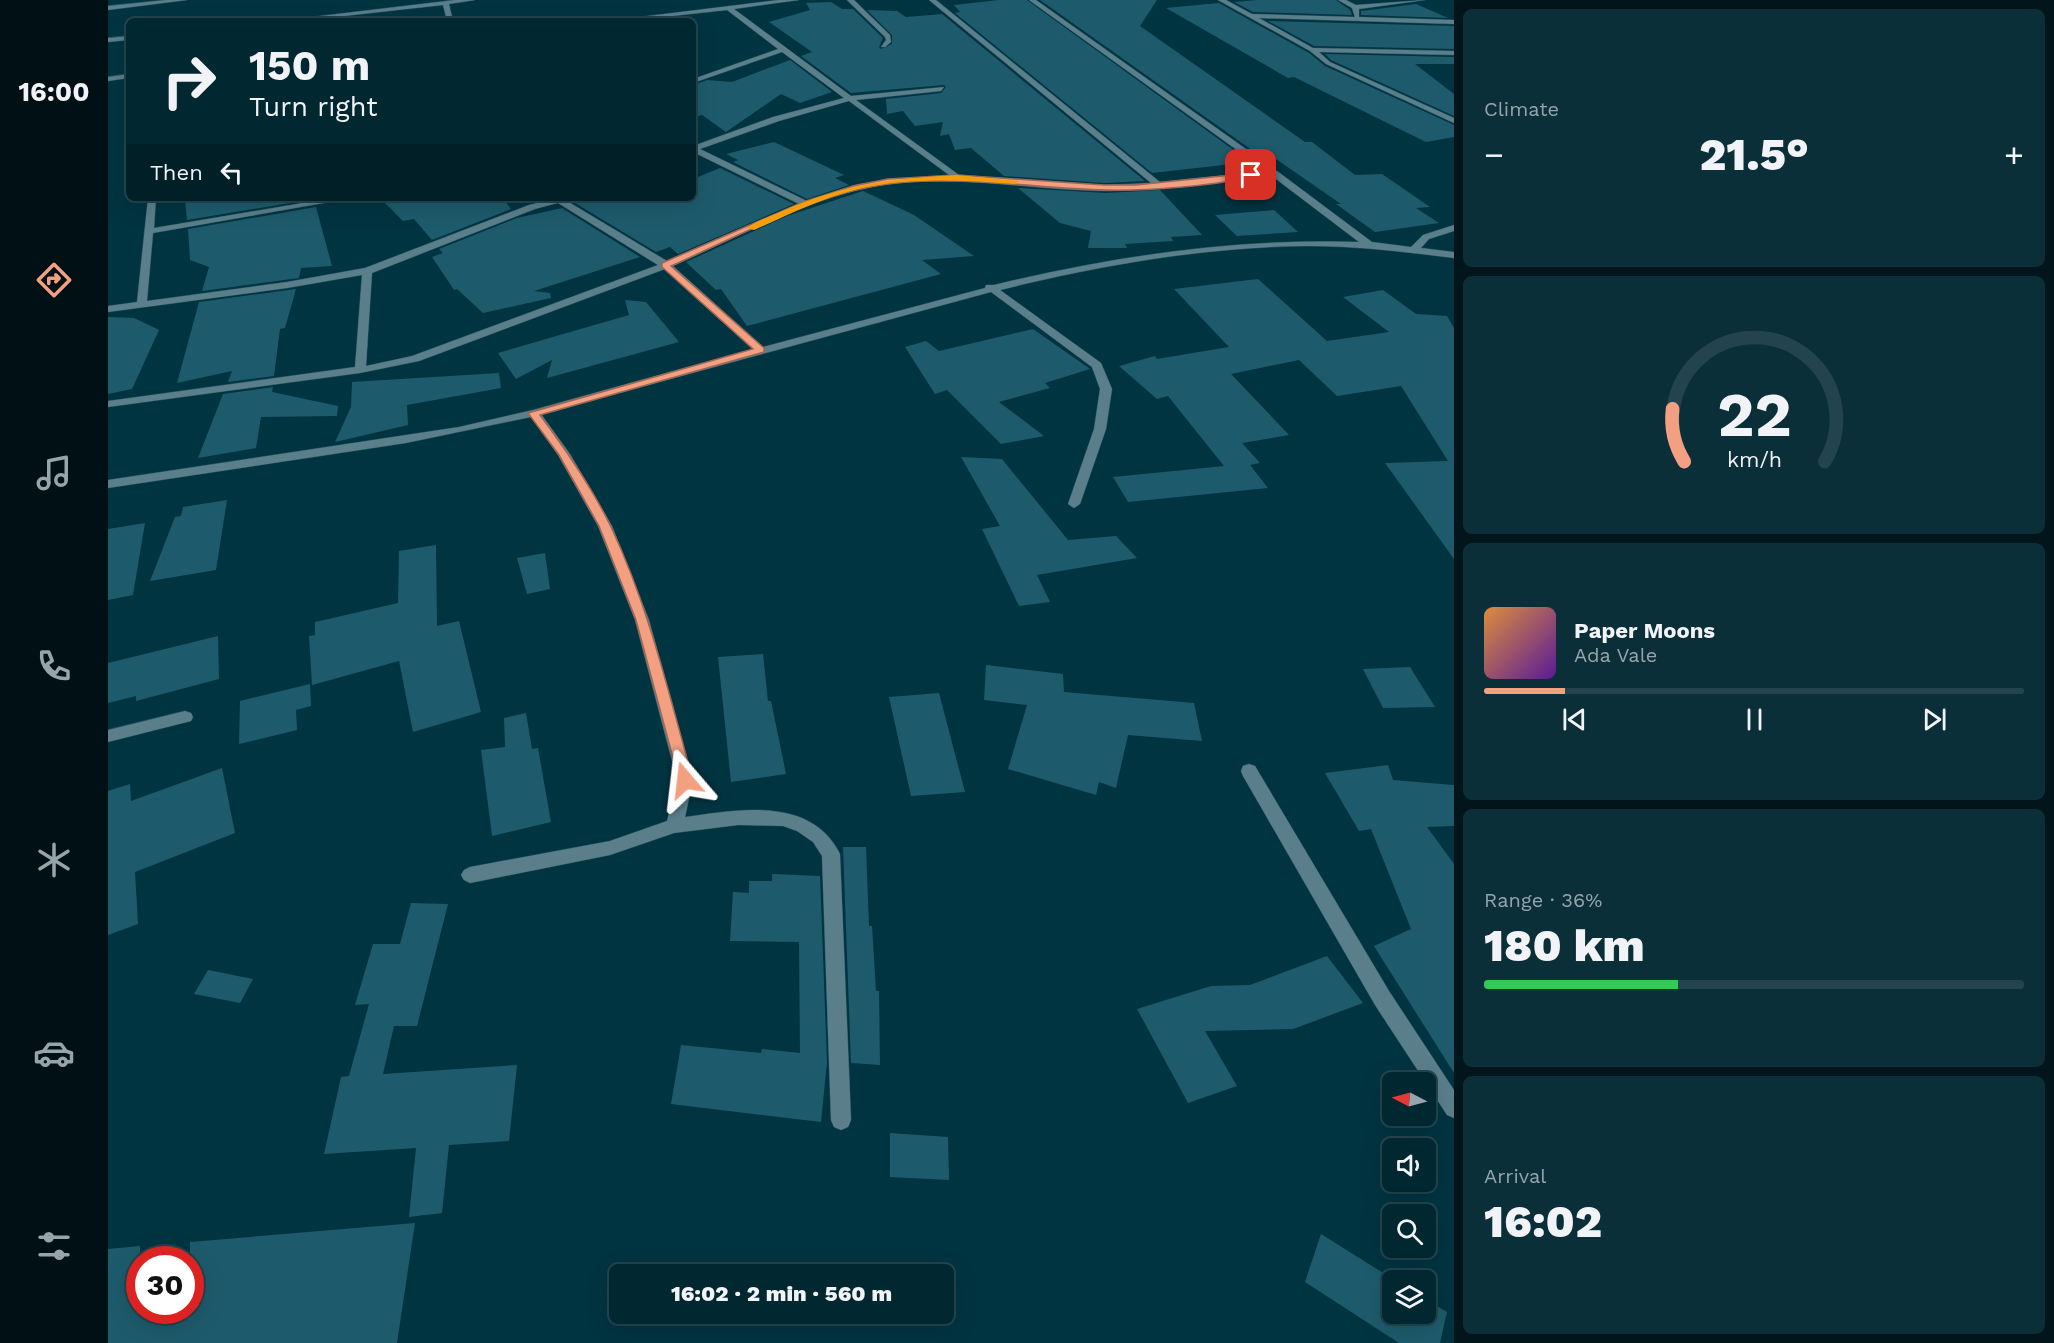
<!DOCTYPE html>
<html lang="en">
<head>
<meta charset="utf-8">
<style>
  body { margin:0; font-family:"Work Sans",sans-serif; background:#0b2f39; color:#f1f3f6; height:100vh; display:flex; flex-direction:column; font-size:22px; white-space:nowrap }
  * { box-sizing:border-box; margin:0 }
  p { font-size:20px; color:#96a5ab }
  .icon { flex:none; width:33px; height:33px; fill:none; stroke:currentColor; stroke-width:2; stroke-linecap:round; stroke-linejoin:round }
  .map { position:relative; flex:1; overflow:hidden }
  .sheet { display:flex; flex-direction:column; gap:9px; padding:9px; background:#01151b; width:600px }
  .sheet>* { flex:none }
  .hud { position:absolute; left:18px; top:18px; width:570px; height:183px; border-radius:9px; box-shadow:0 6px 24px #0002,0 0 0 2px #23444d; background:#012731; color:#f1f3f6; overflow:hidden }
  .needle { width:39px; rotate:276deg }
  .fabs { position:absolute; left:1274px; top:1072px; display:grid; gap:12px }
  .fabs a { display:grid; place-items:center; width:54px; height:54px; border-radius:9px; background:#012731; box-shadow:0 6px 24px #0002,0 0 0 2px #23444d; font-size:30px }
  .speed { position:absolute; left:18px; top:1246px; display:flex; gap:12px; font-size:30px; font-weight:700; text-align:center }
  .speed>* { display:grid; place-content:center; width:78px; height:78px; border-radius:50%; background:#012731; box-shadow:0 6px 24px #0002,0 0 0 2px #23444d; line-height:1 }
  .speed .limit { border:9px solid #d22; background:#fff; color:#111 }
  .pin { position:absolute; display:grid; place-items:center; width:51px; height:51px; color:#fff; margin:-26px; border-radius:12px; box-shadow:0 3px 9px #0006 }
  .me { position:absolute; width:66px; margin:-33px; rotate:343deg; stroke-linejoin:round; filter:drop-shadow(0 0 4px #0008) }
  .turn { display:flex; align-items:center; gap:21px; height:126px; padding:0 24px; font-size:27px }
  .turn .icon { width:78px; height:78px; stroke-width:2.5 }
  .turn b { display:block; font-size:42px; line-height:51px }
  .then { display:flex; align-items:center; height:57px; padding:0 24px; background:#0003; gap:12px; font-size:22px }
  .big { font-size:45px; font-weight:800; line-height:1.1 }
  .sheet .tile { flex:1; display:flex; flex-direction:column; justify-content:center; gap:9px; min-width:0; padding:0 21px; border-radius:9px; background:#0b2f39 }
  .sheet .dial { align-items:center; gap:0 }
  .dial svg { height:156px; overflow:visible; fill:none; stroke:#23444d; stroke-width:7; stroke-linecap:round; text-anchor:middle }
  .dial text { fill:#f1f3f6; stroke:none }
  .song { display:flex; align-items:center; gap:18px }
  .cover { width:72px; height:72px; border-radius:9px; background:linear-gradient(135deg,hsl(30 70% 55%),hsl(270 70% 35%)) }
  .played { height:6px; border-radius:3px; background:linear-gradient(90deg,#f39f82 15%,#23444d 15%) }
  .keys { display:flex; justify-content:space-around; direction:ltr }
  .heat { display:flex; justify-content:space-between; align-items:center; font-size:33px; direction:ltr }
  .charge { height:9px; border-radius:4px; background:linear-gradient(90deg,#34c759 36%,#23444d 0) }
  .trip { position:absolute; left:501px; top:1264px; width:345px; height:60px; border-radius:9px; background:#012731; box-shadow:0 6px 24px #0002,0 0 0 2px #23444d; font-weight:800; line-height:60px; text-align:center }
  main { display:flex; flex:1; min-height:0 }
  .tabs { display:flex; flex-direction:column; width:108px; justify-content:space-around; align-items:center; background:#001014; color:#96a5ab }
  .tabs .icon { width:42px; height:42px }
  .tabs .current { color:#f39f82 }
  .tabs b { font-size:27px; color:#f1f3f6 }
  .map>svg:first-child { display:block }
</style>
</head>
<body>
<main>
<nav class="tabs">
<b>16:00</b>
<svg class="icon current" aria-label="directions" viewBox="0 0 24 24"><path d="M12 3l9 9-9 9-9-9zM9 14v-3h6M13 9l2 2-2 2"/></svg>
<svg class="icon" aria-label="music" viewBox="0 0 24 24"><path d="M9 18V5l10-2v13"/><circle cx="6" cy="18" r="3"/><circle cx="16" cy="16" r="3"/></svg>
<svg class="icon" aria-label="phone" viewBox="0 0 24 24"><path d="M5 4h4l2 5-3 2q2 4 5 5l2-3 5 2v4C11 20 4 13 5 4z"/></svg>
<svg class="icon" aria-label="climate" viewBox="0 0 24 24"><path d="M12 3v18M4 7l16 10M4 17L20 7"/></svg>
<svg class="icon" aria-label="car" viewBox="0 0 24 24"><path d="M5 17H2v-5l4-1 3-4h7l3 4 3 1v5h-3M9 17h6M6 11h13"/><circle cx="7" cy="17" r="2"/><circle cx="17" cy="17" r="2"/></svg>
<svg class="icon" aria-label="filters" viewBox="0 0 24 24"><path d="M4 7h16M4 17h16"/><circle cx="9" cy="7" r="2"/><circle cx="15" cy="17" r="2"/></svg>
</nav>
<div class="map">
<svg width="1346" height="1343" viewBox="0 0 1346 1343">
  <rect width="100%" height="100%" fill="#013441"/>
  <g fill="#1d5b6c">
    <path d="M890 0H919L1142 162 1044 173 847 13 852 12 846 5Z"/>
    <path d="M932 0H1049L1032 26 1197 142H1204L1247 175 1274 174 1322 207 1308 208 1331 223 1267 232 1228 204H1233L1168 159 1158 160Z"/>
    <path d="M1150 0H1228L1242 10 1244 15 1145 12 1126 2Z"/>
    <path d="M723 2 734 9H745L775 38 771 47 773 49 784 44V35L759 10 789 11 798 17 834 14 1037 181 996 183 896 176 863 148 847 150 841 134 832 136 835 122 807 126 795 111 779 114 778 99 833 93 838 87 836 85 743 93 693 56 704 52 661 22 702 10 698 3Z"/>
    <path d="M1111 3 1201 53 1217 66 1346 125V137L1318 142 1186 77 1180 78 1058 8Z"/>
    <path d="M1308 4 1340 18 1253 15V11Z"/>
    <path d="M1160 21 1346 26V49L1206 46Z"/>
    <path d="M1217 54 1346 57V64H1307L1346 94V116L1223 60Z"/>
    <path d="M682 60 724 92 692 103 673 94 618 132 594 115 585 117V85L599 80 624 82Z"/>
    <path d="M666 142 736 175 727 178 741 185 699 199 625 162 630 160 618 154Z"/>
    <path d="M612 168 686 204 570 254 562 247 548 252 467 203 479 198H585V179Z"/>
    <path d="M910 188 998 193 1052 190 1094 235 1063 237 1065 241 1017 244 1019 248H980L983 231 952 223Z"/>
    <path d="M755 191 806 215 866 256 814 260 833 274 639 326 613 289 608 290 578 262 679 216Z"/>
    <path d="M198 198 200 200 79 220 77 199Z"/>
    <path d="M272 198H395L403 209 324 240 306 219 295 221Z"/>
    <path d="M208 207 224 266 193 268 191 278 94 291 101 267 82 260 80 229Z"/>
    <path d="M454 208 532 257 426 291 442 293 443 298 375 313 349 289 346 290 324 257 335 253 331 249 409 218Z"/>
    <path d="M1166 210 1190 232 1129 236 1107 215Z"/>
    <path d="M1150 279 1219 341 1281 332 1235 297 1275 290 1308 314 1339 316 1346 328V559L1277 463 1340 461 1293 386 1229 396 1191 360 1123 374 1181 435 1134 443 1152 463 1142 465 1160 488 1020 502 1005 477 1116 466 1060 396 1049 399 1011 366 1047 356 1049 359 1121 347 1066 289Z"/>
    <path d="M188 289 177 328 172 329 166 376 120 382 124 371 69 383 91 302Z"/>
    <path d="M517 300 538 302 571 342 439 378 444 360 408 379 390 353 521 315Z"/>
    <path d="M0 317 26 318 51 330 24 389 0 394Z"/>
    <path d="M925 329 982 369 937 383 942 388 891 402 936 436 893 444 839 390 827 394 797 347 818 341 831 351Z"/>
    <path d="M391 373 393 388 299 405 300 425 227 442 243 407 244 382Z"/>
    <path d="M165 387 164 392 230 406 229 416 153 417 148 448 90 458 115 394Z"/>
    <path d="M853 457 894 459 960 540 1008 536 1029 558 929 575 942 602 911 606 874 529 892 526Z"/>
    <path d="M119 500 108 570 42 581 67 517 73 516 75 507Z"/>
    <path d="M37 523 25 595 0 600V529Z"/>
    <path d="M328 545 329 626 351 621 373 712 305 732 291 661 204 685 201 636 207 635V622L290 603 291 551Z"/>
    <path d="M437 553 442 589 419 594 409 558Z"/>
    <path d="M110 636 111 679 28 701V696L0 703V663Z"/>
    <path d="M655 654 660 701H663L678 774 623 782 610 657Z"/>
    <path d="M878 665 955 674 956 692 1086 703 1094 741 1020 735 1008 788 991 782 988 795 900 769 919 705 876 700Z"/>
    <path d="M1302 667 1327 707 1275 708 1255 669Z"/>
    <path d="M202 684 203 706 188 710 189 730 131 744 132 701Z"/>
    <path d="M831 693 857 792 803 796 781 697Z"/>
    <path d="M418 713 424 749 430 748 443 822 384 836 373 750 397 747 396 718Z"/>
    <path d="M1280 765 1285 780 1346 785V826L1319 827 1346 864V1073L1266 946 1303 929 1263 829 1251 831 1217 773Z"/>
    <path d="M114 768 127 833 27 872 30 924 0 935V791L22 784 23 801Z"/>
    <path d="M735 847H758L761 926H764L768 991H771L772 1065 743 1063Z"/>
    <path d="M664 874 712 876 719 1062 713 1122 563 1104 573 1045 653 1053 654 1049 692 1053 691 942 622 941 625 892 641 893V881H664Z"/>
    <path d="M303 903 340 904 309 1026H286L275 1074 409 1065 401 1141 341 1145 334 1213 301 1217 308 1148 216 1154 233 1077 241 1076 261 1004 247 1005 265 944H292Z"/>
    <path d="M1219 956 1255 1003 1185 1029 1097 1031 1129 1086 1080 1103 1029 1009 1103 986 1142 985Z"/>
    <path d="M100 970 145 979 132 1003 86 994Z"/>
    <path d="M782 1133 840 1137 841 1180 782 1177Z"/>
    <path d="M307 1223 289 1343H0V1249L32 1246V1311H82V1242Z"/>
    <path d="M1213 1234 1288 1281H1284V1314H1317V1299L1339 1312 1332 1343H1291L1197 1282Z"/>
  </g>
  <g fill="none" stroke-linecap="round" stroke-linejoin="round">
    <g stroke="#22525e" stroke-width="1">
      <g id="minor">
        <path d="M58 0H79L0 10V6Z"/>
        <path d="M347 0H367L341 4 345 21H339L335 5 191 21H170Z"/>
        <path d="M671 0H691L626 9 743 96 836 87 833 91 748 100 851 175 996 185 1043 183 821 0H828L1052 182 1158 171 921 0H928L1169 171 1264 242 1303 247 1315 235 1346 225V231L1321 239 1313 248 1346 252V258C1297 252 1249 246 1200 246 1097 247 993 265 892 290L993 363 1004 389 998 429 972 504 966 508 960 504 986 429 992 389 984 367 883 292 433 414 462 454 504 526 541 620 585 780 577 817C629 810 703 795 732 854L743 1120 740 1127 733 1130 726 1127 723 1120 714 856 705 842 689 831 675 826 630 825 566 833 502 855 362 883 356 880 353 875 356 870 362 867 502 841 559 821 569 780 527 620 490 526 450 455 423 417 298 443 0 488V480L351 427 425 410 645 349 557 269 311 361 252 373 0 407V401L247 367 254 275 179 288 0 312V306L29 302 40 198H48L46 228 224 198H244L45 233 39 301 179 282 257 268 421 205 450 198H465L459 201 559 261 691 204 585 152V146L665 117 736 98 674 52 585 83V79L670 49 619 10 519 21H499ZM741 101 841 175 780 179 747 185 699 201 592 149 671 121ZM1164 176 1251 242C1128 238 1006 256 886 285H878L877 288 655 347 565 266C624 239 685 206 749 190 833 170 914 190 998 191 1053 191 1108 181 1164 176ZM450 203 550 265 304 356 258 366 264 273 427 209Z"/>
        <path d="M739 0H746L782 35 783 42 777 47H773L778 40 777 37Z"/>
        <path d="M1110 0H1118L1144 14 1247 17 1244 8 1230 0H1238L1248 5 1317 0 1251 9V17L1346 20V24L1151 18 1205 48 1346 51V55L1211 52 1222 62 1346 118V123L1218 64 1202 51Z"/>
        <path d="M21 36V40L0 42V38Z"/>
        <path d="M21 74V78L0 81V77Z"/>
        <path d="M77 711 83 713 85 717 83 721 0 742V730Z"/>
        <path d="M1141 764 1147 766 1281 991 1346 1090V1118L1339 1115 1267 1005 1135 776 1133 771 1135 766Z"/>
      </g>
    </g>
    <use href="#minor" fill="#5a7f8b" fill-rule="evenodd"/>
  </g>
  <path fill="#f39f82" stroke="#9e6754" stroke-width="1.5" d="M1143 173 1146 177C1101 186 1042 191 997 190 924 188 852 175 779 184 706 194 631 236 563 266L656 348V352L432 415C458 450 484 487 503 527 541 607 561 695 585 780L577 786 572 784 528 620 491 526 451 455 420 413 645 349 554 267V263L695 202 745 186 780 179 849 175 996 185H1028Z"/>
  <path fill="#f59e0b" d="M849 175 911 181 907 184C855 180 801 177 750 189 714 198 680 215 646 230L639 228C648 221 661 217 672 212 736 184 780 179 849 175Z"/>
</svg>
<div class="fabs">
<a><svg class="needle" viewBox="-14 -14 28 28"><path d="M0-13l5 13h-10z" fill="#e53935"/><path d="M0 13l5-13h-10z" fill="#96a5ab"/></svg></a>
<a><svg class="icon" aria-label="sound" viewBox="0 0 24 24"><path d="M4 9h4l5-4v14l-5-4H4zM17 9q2 3 0 6"/></svg></a>
<a><svg class="icon" aria-label="search" viewBox="0 0 24 24"><circle cx="10" cy="10" r="6"/><path d="M15 15l6 6"/></svg></a>
<a><svg class="icon" aria-label="layers" viewBox="0 0 24 24"><path d="M12 4l9 5-9 5-9-5zM3 14l9 5 9-5"/></svg></a>
</div>
<div class="speed"><div class="limit">30</div></div>
<div class="pin" style="left:1143px;top:175px;background:#d93025"><svg class="icon" aria-label="arrive" viewBox="0 0 24 24"><path d="M6 21V4h12l-3 4 3 4H6"/></svg></div>
<svg class="me" style="left:577px;top:780px" viewBox="-20 -20 40 40"><path d="M0-17L14 15 0 8-14 15z" fill="#f39f82" stroke="#fff" stroke-width="4"/></svg>
<div class="trip">16:02 · 2 min · 560 m</div>
<div class="hud">
<div class="turn"><svg class="icon" aria-label="right" viewBox="0 0 24 24"><path d="M7 20v-9h11M14 6l5 5-5 5"/></svg><div><b>150 m</b>Turn right</div></div>
<div class="then">Then<svg class="icon" aria-label="left" viewBox="0 0 24 24"><path d="M17 20v-9H6M10 6l-5 5 5 5"/></svg></div>
</div>
</div>
<section class="sheet">
<div class="tile"><p>Climate</p>
<div class="heat"><a>−</a><b class="big">21.5°</b><a>+</a></div>
</div>
<div class="tile dial"><svg viewBox="0 0 100 80">
<path d="M14 69A42 42 0 1 1 86 69"/>
<path d="M14 69A42 42 0 0 1 8 42" stroke="#f39f82"/>
<text x="50" y="56" font-size="32" font-weight="700">22</text>
<text x="50" y="72" font-size="11">km/h</text>
</svg></div>
<div class="tile">
<div class="song"><i class="cover"></i><div><b>Paper Moons</b><p>Ada Vale</p></div></div>
<div class="played"></div>
<div class="keys"><svg class="icon" aria-label="previous" viewBox="0 0 24 24"><path d="M18 5L8 12l10 7zM5 5v14"/></svg><svg class="icon" aria-label="pause" viewBox="0 0 24 24"><path d="M8 5v14M16 5v14"/></svg><svg class="icon" aria-label="next" viewBox="0 0 24 24"><path d="M6 5l10 7-10 7zM19 5v14"/></svg></div>
</div>
<div class="tile"><p>Range · 36%</p><b class="big">180 km</b><div class="charge"></div></div>
<div class="tile"><p>Arrival</p><b class="big">16:02</b></div>
</section>
</main>
</body>
</html>
